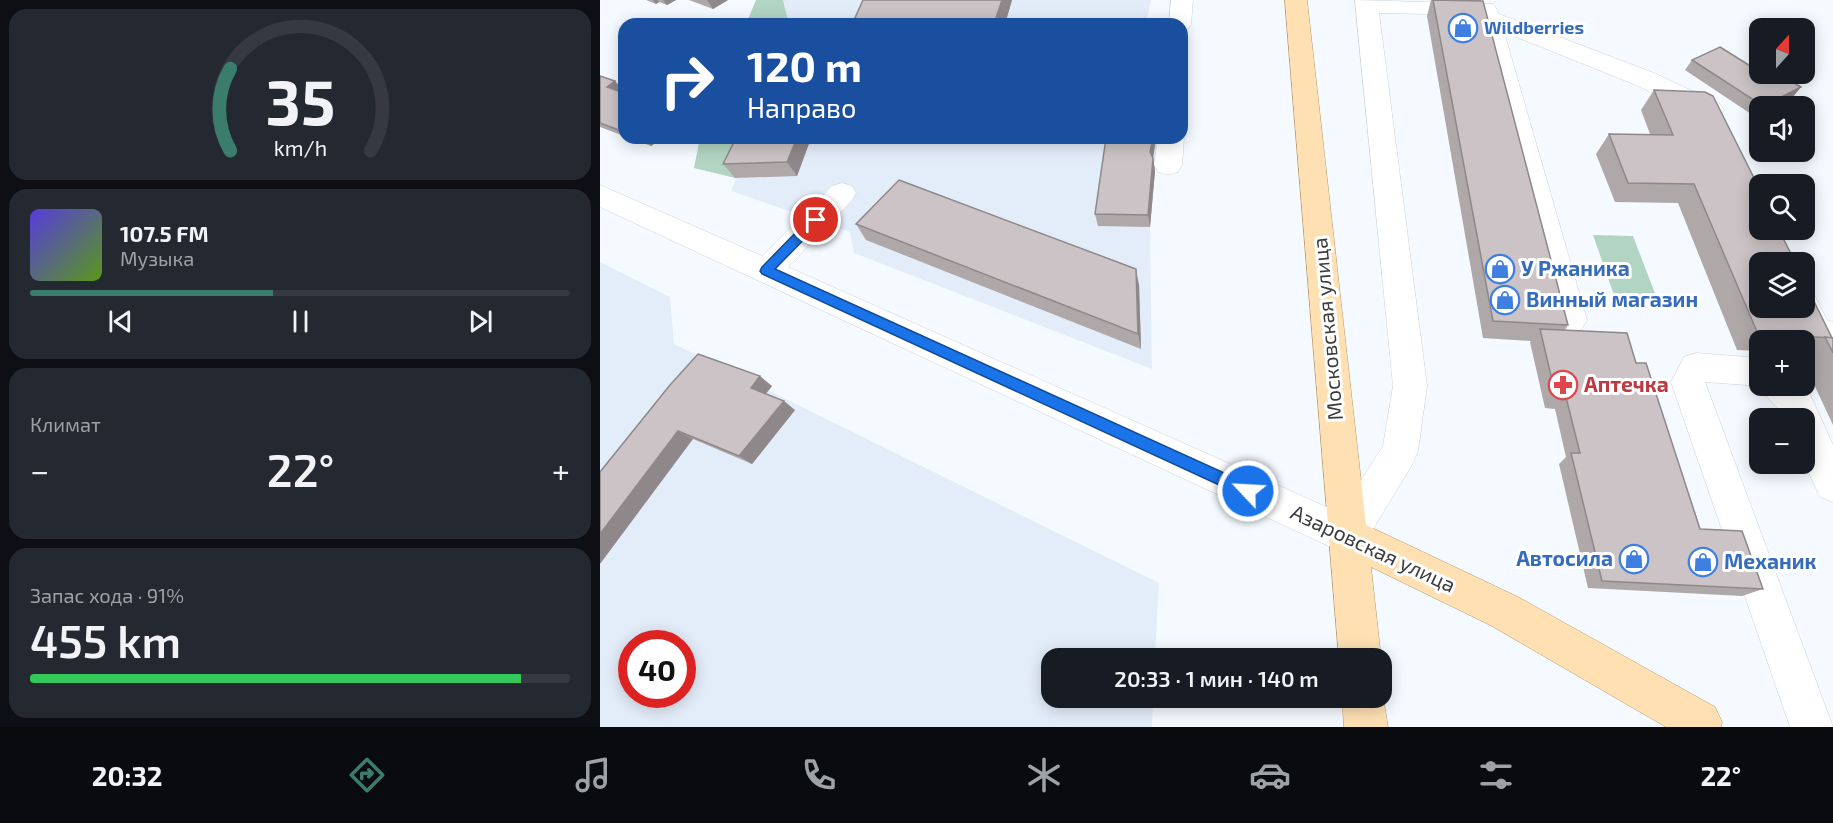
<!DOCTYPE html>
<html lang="ru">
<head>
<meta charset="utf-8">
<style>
  body { margin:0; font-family:"Exo 2",sans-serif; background:#242831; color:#f1f3f6; height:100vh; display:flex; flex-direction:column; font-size:22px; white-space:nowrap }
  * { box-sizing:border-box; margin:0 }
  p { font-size:20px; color:#9ea1a6 }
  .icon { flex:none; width:33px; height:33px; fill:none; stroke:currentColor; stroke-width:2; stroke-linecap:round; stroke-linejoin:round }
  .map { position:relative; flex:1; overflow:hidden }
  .side { display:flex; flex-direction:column; gap:9px; padding:9px; background:#0d0f14; width:600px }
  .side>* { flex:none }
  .top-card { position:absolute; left:18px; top:18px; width:570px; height:126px; border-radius:18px; box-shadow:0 3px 15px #0003; background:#1a4fa0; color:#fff; overflow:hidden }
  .needle { width:39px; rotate:21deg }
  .buttons { position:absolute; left:1149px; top:18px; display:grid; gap:12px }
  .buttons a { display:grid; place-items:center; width:66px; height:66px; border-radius:12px; background:#171b24; box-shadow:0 3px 15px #0003; font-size:30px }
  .speed { position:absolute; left:18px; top:630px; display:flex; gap:12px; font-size:30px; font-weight:700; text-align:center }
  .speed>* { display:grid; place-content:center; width:78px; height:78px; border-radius:50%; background:#171b24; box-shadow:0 3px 15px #0003; line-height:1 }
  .speed .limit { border:9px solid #d22; background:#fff; color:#111 }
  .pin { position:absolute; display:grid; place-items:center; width:51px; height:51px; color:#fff; margin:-26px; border:3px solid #fff; border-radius:50%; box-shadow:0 2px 6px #0007 }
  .me { position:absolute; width:66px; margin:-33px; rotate:295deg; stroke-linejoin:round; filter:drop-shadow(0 0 4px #0008) }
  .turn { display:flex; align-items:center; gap:21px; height:126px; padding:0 30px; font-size:27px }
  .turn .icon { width:78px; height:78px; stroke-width:2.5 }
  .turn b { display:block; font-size:42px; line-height:51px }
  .big { font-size:45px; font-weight:600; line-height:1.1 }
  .side .widget { flex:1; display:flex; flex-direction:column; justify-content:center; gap:9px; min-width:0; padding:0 21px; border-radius:18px; background:#242831 }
  .side .dial { align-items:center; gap:0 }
  .dial svg { height:156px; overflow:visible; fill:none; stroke:#363941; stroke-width:7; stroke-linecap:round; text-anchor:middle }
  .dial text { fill:#f1f3f6; stroke:none }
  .song { display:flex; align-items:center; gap:18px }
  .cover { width:72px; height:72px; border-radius:9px; background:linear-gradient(135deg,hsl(250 70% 55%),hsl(90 70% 35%)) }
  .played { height:6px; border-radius:3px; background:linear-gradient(90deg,#3b7d6c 45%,#363941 45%) }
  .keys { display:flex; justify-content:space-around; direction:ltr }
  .heat { display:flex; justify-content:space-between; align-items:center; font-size:33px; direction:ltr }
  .charge { height:9px; border-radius:4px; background:linear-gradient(90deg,#34c759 91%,#363941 0) }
  .trip { position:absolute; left:441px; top:648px; width:351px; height:60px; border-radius:18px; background:#171b24; box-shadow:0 3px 15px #0003; font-weight:600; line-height:60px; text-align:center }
  .menu { display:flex; height:96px; justify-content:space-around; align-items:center; background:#090b0e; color:#9ea1a6 }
  .menu .icon { width:42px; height:42px }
  .menu .selected { color:#3b7d6c }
  .menu b { font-size:27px; color:#f1f3f6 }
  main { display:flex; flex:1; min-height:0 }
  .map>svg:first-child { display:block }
</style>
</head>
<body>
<main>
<section class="side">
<div class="widget dial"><svg viewBox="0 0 100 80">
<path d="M14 69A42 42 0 1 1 86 69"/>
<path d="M14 69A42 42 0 0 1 14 27" stroke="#3b7d6c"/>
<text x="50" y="56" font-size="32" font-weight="700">35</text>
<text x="50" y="72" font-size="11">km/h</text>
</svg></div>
<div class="widget">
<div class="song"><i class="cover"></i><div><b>107.5 FM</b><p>Музыка</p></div></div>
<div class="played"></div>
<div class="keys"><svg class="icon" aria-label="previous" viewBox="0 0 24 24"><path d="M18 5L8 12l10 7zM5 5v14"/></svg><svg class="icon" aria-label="pause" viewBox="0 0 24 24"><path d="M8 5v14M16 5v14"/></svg><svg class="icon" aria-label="next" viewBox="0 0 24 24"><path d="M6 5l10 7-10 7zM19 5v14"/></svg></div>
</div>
<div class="widget"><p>Климат</p>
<div class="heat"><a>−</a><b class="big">22°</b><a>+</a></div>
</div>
<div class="widget"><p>Запас хода · 91%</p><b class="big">455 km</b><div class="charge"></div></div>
</section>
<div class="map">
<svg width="1233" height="727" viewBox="0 0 1233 727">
  <rect width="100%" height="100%" fill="#f4faff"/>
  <g fill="#e3edf9" fill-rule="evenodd">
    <path d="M183 0H551L546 24H189Z"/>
    <path d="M153 138H557L550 227 552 369 254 253 250 232 131 191Z"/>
    <path d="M0 262 70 297 74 344 559 583 555 658H452V698H553L552 727H0ZM32 644H82V694H32Z"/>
  </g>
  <g fill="#b2d5c3">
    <path d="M156 0H183L189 24H146Z"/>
    <path d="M100 138H153L135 178 94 168Z"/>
    <path d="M993 235 1033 236 1056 296 1014 295Z"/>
  </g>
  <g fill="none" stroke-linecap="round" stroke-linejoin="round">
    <g stroke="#cdd2d7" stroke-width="1">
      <g id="minor">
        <path d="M571 0H593L591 24 588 29 582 30V24H569Z"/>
        <path d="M755 0 894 4 899 14 1054 73 1120 104 1124 110 1120 116 1111 118 1102 116 1036 85 904 32 987 320 982 329 971 333 960 329 955 320 876 15 779 13 827 386 818 451 813 463 761 549 748 555 0 207V185L162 256 232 186 242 183 252 186 256 193 252 200 188 267 740 513 783 446 793 386Z"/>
        <path d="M582 134 584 138 582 165 578 172 568 175 558 172 554 165 558 138H582Z"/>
        <path d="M1204 292 1215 296 1227 320 1233 322V348L1205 338 1190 308H1204Z"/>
        <path d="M1096 353 1160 358V386H1201L1209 392 1233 445V502L1220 497 1204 462V418H1187L1166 396 1161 386 1105 382 1233 727H1190L1071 382 1084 357Z"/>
      </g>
    </g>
    <g stroke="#b99a69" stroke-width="1">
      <g id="major">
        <path d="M685 0H707L766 525 918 597 1115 707 1122 722 1121 727H1066L890 625 771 567 781 658H739Z"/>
        <path d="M782 691 788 727H744L742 698H782Z"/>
      </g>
    </g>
    <use href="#minor" fill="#fff" fill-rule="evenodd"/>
    <use href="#major" fill="#fee0b3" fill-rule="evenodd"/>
  </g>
  <g fill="#afa8a9">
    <path d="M46 0H76L67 5 59 2 56 4Z"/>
    <path d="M89 0H128L113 9Z"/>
    <path d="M412 0 405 24H256L254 20Z"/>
    <path d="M831 0H880L968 325 965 330 1036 363 1100 529 1163 589 1142 596 988 588 959 464 966 457 955 409 945 408 930 342 931 341 883 338 827 16Z"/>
    <path d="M1092 60 1193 97 1174 106H1160V114L1154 116 1085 70Z"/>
    <path d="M0 76 15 81 21 88 18 91 24 93V136L0 127Z"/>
    <path d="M1054 90 1233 338V425L1204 363V340H1160V351L1137 350 1078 203 1015 202 996 154 1009 134H1050L1041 110Z"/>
    <path d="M30 138H62L51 146Z"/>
    <path d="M136 138H211L197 176 135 178 123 164Z"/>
    <path d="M556 138 553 157 555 171 550 227 498 226 495 214Z"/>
    <path d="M256 224 539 285 541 349 266 240Z"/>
    <path d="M172 386 166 394 195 410 152 464 93 439 0 472Z"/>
  </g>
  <g fill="#8e888a">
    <path d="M53 0H58L59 2 56 4Z"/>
    <path d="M63 0H76L67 5Z"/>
    <path d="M107 0H128L113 9Z"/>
    <path d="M402 0H412L405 24H394Z"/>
    <path d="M15 81 21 88 13 94 7 87Z"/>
    <path d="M1201 87 1193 97 1174 106H1162Z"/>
    <path d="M47 138H62L51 146 45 139Z"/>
    <path d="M197 138H211L197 176 187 162Z"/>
    <path d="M553 138H556L552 165 550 152Z"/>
    <path d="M553 158 555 171 550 227 548 215Z"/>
    <path d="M536 269 539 285 541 349 538 334Z"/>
    <path d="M160 376 172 386 163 397 151 388Z"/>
    <path d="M184 401 195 410 152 464 139 456Z"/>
    <path d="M78 431 93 439 0 564V534Z"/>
  </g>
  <g fill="#cbc3c5" stroke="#8e888a" stroke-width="1.5">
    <path d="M263 0H402L394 24H264L266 20H254Z"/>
    <path d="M833 0 883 1 968 325 893 321Z"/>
    <path d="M1120 47 1160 72V74H1179L1201 87 1163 106 1092 60Z"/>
    <path d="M0 76 15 81 7 87 24 93V132L0 123Z"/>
    <path d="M1054 90 1105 92 1113 96 1160 190V230H1179L1195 262H1160V308H1204V281L1232 338 1158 334 1094 184 1028 183 1009 134 1073 135Z"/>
    <path d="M136 138H197L187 162 123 164Z"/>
    <path d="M506 138H553L550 152 553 158 548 215 495 214Z"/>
    <path d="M299 180 536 269 538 334 256 224Z"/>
    <path d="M940 329 1027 333 1036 363H1046L1100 529 1142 531 1163 589 1002 581 971 453H980L966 397H956Z"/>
    <path d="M1225 337 1233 338V353Z"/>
    <path d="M98 354 160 376 151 388 184 401 139 456 78 431 0 534V472L70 385Z"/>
  </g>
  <path fill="#1a73e8" stroke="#114b97" stroke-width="1.5" d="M216 216 220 217V223L175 269 653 486 656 491 653 496 648 498 643 496 162 274 160 271 162 267 211 217Z"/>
  <defs>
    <g id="shop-ring" transform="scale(1.5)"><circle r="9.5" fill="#fff" stroke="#3f7fe0" stroke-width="1.5"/><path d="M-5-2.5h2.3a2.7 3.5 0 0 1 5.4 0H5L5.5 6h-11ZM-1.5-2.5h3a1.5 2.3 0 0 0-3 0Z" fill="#3f7fe0"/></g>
    <g id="pharmacy-ring" transform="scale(1.5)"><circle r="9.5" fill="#fff" stroke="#e0444e" stroke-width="1.5"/><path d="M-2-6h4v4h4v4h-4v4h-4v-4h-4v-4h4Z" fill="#e0444e"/></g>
  </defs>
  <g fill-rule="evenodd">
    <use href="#shop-ring" x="863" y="28"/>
    <use href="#shop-ring" x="900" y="269"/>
    <use href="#shop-ring" x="905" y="300"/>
    <use href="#pharmacy-ring" x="963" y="385"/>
    <use href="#shop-ring" x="1034" y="559"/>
    <use href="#shop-ring" x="1103" y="562"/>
  </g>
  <g text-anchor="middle" stroke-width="6" stroke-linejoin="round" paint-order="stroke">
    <g font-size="18" font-weight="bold" fill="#366cbe" stroke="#fff" text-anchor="start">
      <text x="884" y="34">Wildberries</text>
    </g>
    <g font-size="21" font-weight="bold" fill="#366cbe" stroke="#fff" text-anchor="start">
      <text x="921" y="276">У Ржаника</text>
      <text x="926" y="307">Винный магазин</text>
      <text x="1013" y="566" text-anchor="end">Автосила</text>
      <text x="1124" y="569">Механик</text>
    </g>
    <g font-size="21" fill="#3a3c3e" stroke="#fff">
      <text transform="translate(728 329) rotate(-95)" y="7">Московская улица</text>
      <text transform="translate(773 549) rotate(25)" y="7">Азаровская улица</text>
    </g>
    <g font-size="21" font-weight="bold" fill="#be3a42" stroke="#fff" text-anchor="start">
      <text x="984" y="392">Аптечка</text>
    </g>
  </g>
</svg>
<div class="buttons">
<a><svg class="needle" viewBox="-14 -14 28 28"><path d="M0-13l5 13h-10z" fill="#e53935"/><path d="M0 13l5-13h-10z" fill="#9ea1a6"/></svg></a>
<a><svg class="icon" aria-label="sound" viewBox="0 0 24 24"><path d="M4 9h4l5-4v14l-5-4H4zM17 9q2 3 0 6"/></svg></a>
<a><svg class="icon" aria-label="search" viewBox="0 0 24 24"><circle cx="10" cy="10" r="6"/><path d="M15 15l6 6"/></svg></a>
<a><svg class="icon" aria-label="layers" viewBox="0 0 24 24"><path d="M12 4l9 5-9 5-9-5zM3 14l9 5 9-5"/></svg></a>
<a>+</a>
<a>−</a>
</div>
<div class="speed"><div class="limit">40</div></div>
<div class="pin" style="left:216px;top:220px;background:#d93025"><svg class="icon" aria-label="arrive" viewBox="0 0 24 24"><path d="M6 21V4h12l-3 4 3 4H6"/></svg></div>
<svg class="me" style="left:648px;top:491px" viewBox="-20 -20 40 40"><circle r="17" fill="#1a73e8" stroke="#fff" stroke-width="3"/><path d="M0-11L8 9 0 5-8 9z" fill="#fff"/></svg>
<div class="trip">20:33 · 1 мин · 140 m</div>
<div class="top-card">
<div class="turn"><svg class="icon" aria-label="right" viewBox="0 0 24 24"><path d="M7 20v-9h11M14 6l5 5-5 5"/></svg><div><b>120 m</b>Направо</div></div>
</div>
</div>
</main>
<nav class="menu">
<b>20:32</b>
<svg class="icon selected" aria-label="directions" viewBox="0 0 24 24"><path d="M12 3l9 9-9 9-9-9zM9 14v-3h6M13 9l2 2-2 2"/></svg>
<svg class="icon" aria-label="music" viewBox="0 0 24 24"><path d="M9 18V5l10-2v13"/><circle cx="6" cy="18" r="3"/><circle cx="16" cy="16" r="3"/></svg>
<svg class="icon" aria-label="phone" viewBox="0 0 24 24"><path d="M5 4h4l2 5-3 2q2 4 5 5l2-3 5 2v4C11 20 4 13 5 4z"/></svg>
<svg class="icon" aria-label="climate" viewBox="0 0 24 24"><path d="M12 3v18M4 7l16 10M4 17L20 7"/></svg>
<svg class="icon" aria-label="car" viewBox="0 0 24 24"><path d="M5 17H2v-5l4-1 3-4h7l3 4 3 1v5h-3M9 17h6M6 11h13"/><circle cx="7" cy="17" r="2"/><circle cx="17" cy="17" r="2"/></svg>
<svg class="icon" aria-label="filters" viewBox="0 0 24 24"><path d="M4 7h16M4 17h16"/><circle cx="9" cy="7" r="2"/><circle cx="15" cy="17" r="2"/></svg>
<b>22°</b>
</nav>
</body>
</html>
